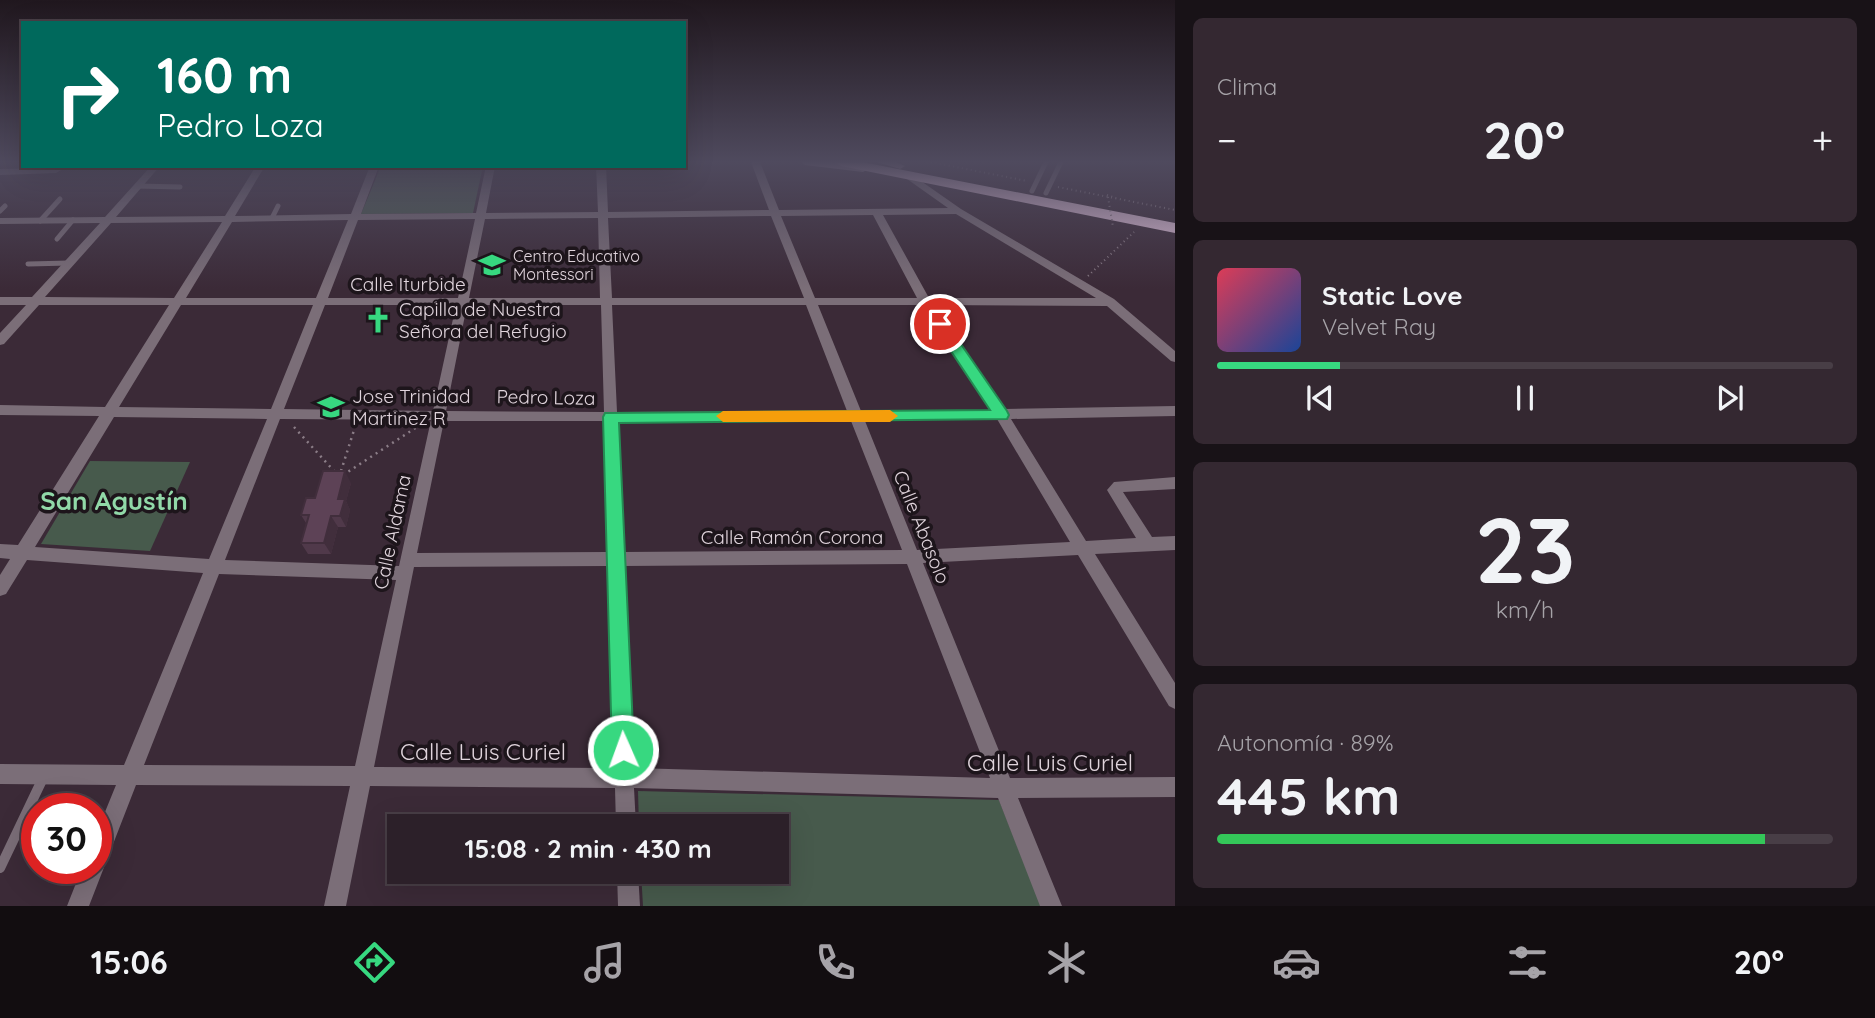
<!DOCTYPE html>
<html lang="es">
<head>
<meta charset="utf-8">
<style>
  body { margin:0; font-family:Quicksand,sans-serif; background:#342831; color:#f1f3f6; height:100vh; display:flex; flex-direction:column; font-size:26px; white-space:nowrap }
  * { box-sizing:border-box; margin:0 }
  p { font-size:23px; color:#a6a3a8 }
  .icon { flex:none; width:38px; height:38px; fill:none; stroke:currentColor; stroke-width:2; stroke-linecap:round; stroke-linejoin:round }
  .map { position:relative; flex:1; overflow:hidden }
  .details { display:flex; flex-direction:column; gap:18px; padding:18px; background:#181217; width:700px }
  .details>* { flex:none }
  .banner { position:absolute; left:21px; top:21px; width:665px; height:147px; border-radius:0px; box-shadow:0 7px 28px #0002,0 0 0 2px #483e46; background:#00695c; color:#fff; overflow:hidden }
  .speed { position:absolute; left:21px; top:793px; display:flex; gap:14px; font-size:35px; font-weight:700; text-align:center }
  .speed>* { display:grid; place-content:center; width:91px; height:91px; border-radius:50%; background:#2c2029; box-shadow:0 7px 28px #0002,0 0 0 2px #483e46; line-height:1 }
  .speed .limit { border:10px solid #d22; background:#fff; color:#111 }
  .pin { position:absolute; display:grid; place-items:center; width:60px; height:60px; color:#fff; margin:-30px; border:4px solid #fff; border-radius:50%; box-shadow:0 2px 7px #0007 }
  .me { position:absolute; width:77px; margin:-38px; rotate:358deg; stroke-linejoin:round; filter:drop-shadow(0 0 5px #0008) }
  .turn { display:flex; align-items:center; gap:24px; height:147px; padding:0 21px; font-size:32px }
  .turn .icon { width:91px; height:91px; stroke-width:2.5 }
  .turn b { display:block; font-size:49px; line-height:60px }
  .big { font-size:52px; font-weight:700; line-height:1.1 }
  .details .tile { flex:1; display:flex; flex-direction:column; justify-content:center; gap:10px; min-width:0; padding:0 24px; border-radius:10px; background:#342831 }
  .details .dial { align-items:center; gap:0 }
  .dial b { font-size:91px; line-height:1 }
  .song { display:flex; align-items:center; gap:21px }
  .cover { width:84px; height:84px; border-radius:10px; background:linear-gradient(135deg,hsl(350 70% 55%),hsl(220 70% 35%)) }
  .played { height:7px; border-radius:4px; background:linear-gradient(90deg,#37d880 20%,#483e46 20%) }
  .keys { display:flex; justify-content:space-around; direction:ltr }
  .heat { display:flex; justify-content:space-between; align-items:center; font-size:38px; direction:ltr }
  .charge { height:10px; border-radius:5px; background:linear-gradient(90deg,#34c759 89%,#483e46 0) }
  .trip { position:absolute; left:387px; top:814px; width:402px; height:70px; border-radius:0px; background:#2c2029; box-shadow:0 7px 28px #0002,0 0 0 2px #483e46; font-weight:700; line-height:70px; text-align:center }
  .dock { display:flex; height:112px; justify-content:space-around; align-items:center; background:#120d10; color:#a6a3a8 }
  .dock .icon { width:49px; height:49px }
  .dock .selected { color:#37d880 }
  .dock b { font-size:32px; color:#f1f3f6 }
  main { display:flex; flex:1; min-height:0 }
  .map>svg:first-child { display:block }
</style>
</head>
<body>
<main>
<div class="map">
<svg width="1175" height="906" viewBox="0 0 1175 906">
  <rect width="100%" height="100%" fill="#3b2a37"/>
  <g fill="#475a4c">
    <path d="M381 166H483L473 213 361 214Z"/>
    <path d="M90 461 190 462 150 551 41 544Z"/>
    <path d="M638 791 999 800 1041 906H643L641 872H777V826H639Z"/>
  </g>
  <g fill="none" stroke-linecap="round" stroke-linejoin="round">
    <g stroke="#8b7d87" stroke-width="2" stroke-dasharray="1 3.5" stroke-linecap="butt">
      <path d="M931 162 1027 181"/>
      <path d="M1058 187 1175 210"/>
      <path d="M1107 195 1116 198"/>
      <path d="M1088 276 1134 232"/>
    </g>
    <g stroke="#8b7d87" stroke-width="2.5" stroke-dasharray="2 4.5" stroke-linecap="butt">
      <path d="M294 427 334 471"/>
      <path d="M341 471 355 427"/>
      <path d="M343 475 417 427"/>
    </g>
    <g stroke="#7b6e78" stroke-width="5">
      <path d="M138 186 180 187"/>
      <path d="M1032 191 1046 162"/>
      <path d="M1046 193 1061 162"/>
      <path d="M0 211 5 206"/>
      <path d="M272 218 278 206"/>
      <path d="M40 221 60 199"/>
      <path d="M57 239 73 220"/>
      <path d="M28 264 69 263"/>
    </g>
    <path stroke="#7b6e78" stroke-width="10" d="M0 868 43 778"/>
    <g fill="#7b6e78" fill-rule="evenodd">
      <path d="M751 162H760L779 210 948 208 900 174 908 172 961 209 1114 299 1175 351V362L1171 361 1107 306 933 305 1004 409 1175 406V416L1011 419 1086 541 1136 538 1107 490 1114 482 1175 477V489L1123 492 1152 537 1175 536V550L1095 554 1175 683V709L1169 706 1078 555 923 563 1010 778 1175 777V797L1018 798 1062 906H1040L998 798 634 788 636 826H616L615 788 370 786 346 906H324L350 786 136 785 89 906H67L82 868H96V834L116 785 0 784V764L124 765 203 573 27 560 6 594 0 596V575L10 559 0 558V544L18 545 99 416 0 415V405L105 407 169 305H39L4 344 0 345V333L26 305H0V297H32L100 223 0 224V218L105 217 151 166H160L116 217 225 216 256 166H265L235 216 351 214 370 166H379L361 214 476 213 486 166H495L486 213 598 212 596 166H606L608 212 769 210ZM956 214 1096 298H929L883 215ZM873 215 917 298H815L781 216ZM771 216 804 298H612L608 218ZM598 218 600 298H469L485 219ZM475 219 458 298H328L358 220ZM348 220 316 298H186L232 222ZM222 222 174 298 45 297 111 223ZM181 305H313L271 409 119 407ZM325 305H456L433 411 284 409ZM467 305H601L604 412 446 411ZM612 305H806L847 411 617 412ZM818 305H922L990 410 861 411ZM114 417 267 419 209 559 35 547ZM280 419 431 420 399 566 225 560ZM997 419 1070 542 917 550 865 421ZM444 421H604L608 552 417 553ZM617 421H851L902 550 623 552ZM907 564 990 778 634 768 624 566ZM608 566 614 768 374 767 414 567ZM219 574 396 580 355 766 144 765Z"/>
      <path d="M59 168 61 170 56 173 0 175V169Z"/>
      <path d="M617 872H638L640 906H618Z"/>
    </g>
    <g fill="#a691a0" fill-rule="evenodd">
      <path d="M801 162H829L863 166 868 169 863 172 805 165Z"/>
      <path d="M877 162H895L905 166 900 169Z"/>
    </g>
    <path fill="#e4c3db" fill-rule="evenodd" d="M834 162H862L1175 223V233L841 166Z"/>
    <path stroke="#8b7d87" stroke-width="2" stroke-dasharray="1 3.5" stroke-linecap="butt" d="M1108 197 1113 227"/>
  </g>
  <path fill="#50394a" d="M351 483 346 501 350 510 346 527H338L331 554H308L301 543 306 523 301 515Z"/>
  <g fill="#412e3c">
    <path d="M345 471 351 483 346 501 350 510 346 527 340 516 338 499Z"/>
    <path d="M331 516 338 527 331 554 324 543Z"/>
  </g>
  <path fill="#5d4256" stroke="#412e3c" stroke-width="2" d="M323 471H345L338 499H345L340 516H331L324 543H301L309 515H301L306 498H315Z"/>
  <linearGradient id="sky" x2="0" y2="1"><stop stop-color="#20171e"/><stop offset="0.56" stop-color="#4f4a5e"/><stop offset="1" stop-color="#4f4a5e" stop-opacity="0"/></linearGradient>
  <rect width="1175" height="289" fill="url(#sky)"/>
  <path fill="#37d880" stroke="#248c53" stroke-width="2" d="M940 320 945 321 1007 411 1009 415 1007 419 619 423 634 750 631 758 623 761 615 758 612 750 603 417 605 413 990 410 933 324Z"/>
  <path fill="#f59e0b" d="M890 410 898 416 890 422H723L716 416 723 411Z"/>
  <defs>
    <g id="school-bare" transform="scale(2.1)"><path d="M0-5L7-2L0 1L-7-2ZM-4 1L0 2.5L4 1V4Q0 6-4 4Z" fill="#37d880" stroke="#1d151b" stroke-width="2.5" paint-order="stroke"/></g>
    <g id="church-bare" transform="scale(2.1)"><path d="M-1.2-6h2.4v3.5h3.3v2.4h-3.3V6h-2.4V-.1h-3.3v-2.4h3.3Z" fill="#37d880" stroke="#1d151b" stroke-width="2.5" paint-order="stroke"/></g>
  </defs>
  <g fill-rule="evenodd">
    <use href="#school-bare" x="492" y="265"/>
    <use href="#church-bare" x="378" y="320"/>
    <use href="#school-bare" x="331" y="407"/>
  </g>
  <g text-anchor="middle" stroke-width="7" stroke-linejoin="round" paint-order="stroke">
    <g font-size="16" fill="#e0d4dc" stroke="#1d151b" text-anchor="start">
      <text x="513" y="262">Centro Educativo<tspan x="513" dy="18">Montessori</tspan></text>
    </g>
    <g font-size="19" fill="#e0d4dc" stroke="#1d151b">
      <text x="408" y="291">Calle Iturbide</text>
      <text transform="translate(546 397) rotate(1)" y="7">Pedro Loza</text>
      <text transform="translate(922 527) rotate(68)" y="7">Calle Abasolo</text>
      <text transform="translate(392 532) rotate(-78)" y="7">Calle Aldama</text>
      <text x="792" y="544">Calle Ramón Corona</text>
    </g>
    <g font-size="19" fill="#e0d4dc" stroke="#1d151b" text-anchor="start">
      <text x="399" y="316">Capilla de Nuestra<tspan x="399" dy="22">Señora del Refugio</tspan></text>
      <text x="352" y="403">Jose Trinidad<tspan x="352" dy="22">Martinez R</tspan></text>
    </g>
    <g font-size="23" fill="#e0d4dc" stroke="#1d151b">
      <text x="483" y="760">Calle Luis Curiel</text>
      <text x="1050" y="771">Calle Luis Curiel</text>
    </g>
    <g font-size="26" font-weight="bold" fill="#91d9a8" stroke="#1d151b">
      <text x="114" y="510">San Agustín</text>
    </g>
  </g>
</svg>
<div class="speed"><div class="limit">30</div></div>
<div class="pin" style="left:940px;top:324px;background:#d93025"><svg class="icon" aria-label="arrive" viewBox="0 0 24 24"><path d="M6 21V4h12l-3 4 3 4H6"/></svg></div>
<svg class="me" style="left:623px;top:750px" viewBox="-20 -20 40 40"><circle r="17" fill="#37d880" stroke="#fff" stroke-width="3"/><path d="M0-11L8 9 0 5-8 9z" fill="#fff"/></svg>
<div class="trip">15:08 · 2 min · 430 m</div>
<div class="banner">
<div class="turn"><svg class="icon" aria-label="right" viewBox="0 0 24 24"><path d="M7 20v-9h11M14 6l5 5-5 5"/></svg><div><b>160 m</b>Pedro Loza</div></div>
</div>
</div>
<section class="details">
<div class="tile"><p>Clima</p>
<div class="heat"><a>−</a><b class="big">20°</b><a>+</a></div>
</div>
<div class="tile">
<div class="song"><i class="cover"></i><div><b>Static Love</b><p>Velvet Ray</p></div></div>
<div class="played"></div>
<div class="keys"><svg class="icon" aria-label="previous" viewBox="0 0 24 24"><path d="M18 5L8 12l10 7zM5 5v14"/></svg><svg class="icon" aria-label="pause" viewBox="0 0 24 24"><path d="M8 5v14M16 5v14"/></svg><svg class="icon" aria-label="next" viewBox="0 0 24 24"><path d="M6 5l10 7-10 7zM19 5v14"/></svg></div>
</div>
<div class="tile dial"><b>23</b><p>km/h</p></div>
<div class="tile"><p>Autonomía · 89%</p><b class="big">445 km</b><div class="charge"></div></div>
</section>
</main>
<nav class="dock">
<b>15:06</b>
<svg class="icon selected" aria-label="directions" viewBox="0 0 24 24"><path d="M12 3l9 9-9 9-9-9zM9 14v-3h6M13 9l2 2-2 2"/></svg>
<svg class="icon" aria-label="music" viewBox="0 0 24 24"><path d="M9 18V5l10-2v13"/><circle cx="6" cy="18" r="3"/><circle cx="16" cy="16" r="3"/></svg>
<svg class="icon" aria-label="phone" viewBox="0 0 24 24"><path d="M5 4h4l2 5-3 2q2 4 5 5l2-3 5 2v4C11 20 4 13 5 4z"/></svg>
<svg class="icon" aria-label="climate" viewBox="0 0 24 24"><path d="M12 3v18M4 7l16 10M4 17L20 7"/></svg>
<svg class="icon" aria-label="car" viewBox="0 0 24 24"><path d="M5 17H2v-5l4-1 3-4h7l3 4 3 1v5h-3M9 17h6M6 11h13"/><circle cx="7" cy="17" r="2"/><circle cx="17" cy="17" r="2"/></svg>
<svg class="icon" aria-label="filters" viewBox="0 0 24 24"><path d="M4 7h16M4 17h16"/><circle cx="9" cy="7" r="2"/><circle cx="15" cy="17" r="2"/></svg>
<b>20°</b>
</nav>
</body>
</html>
